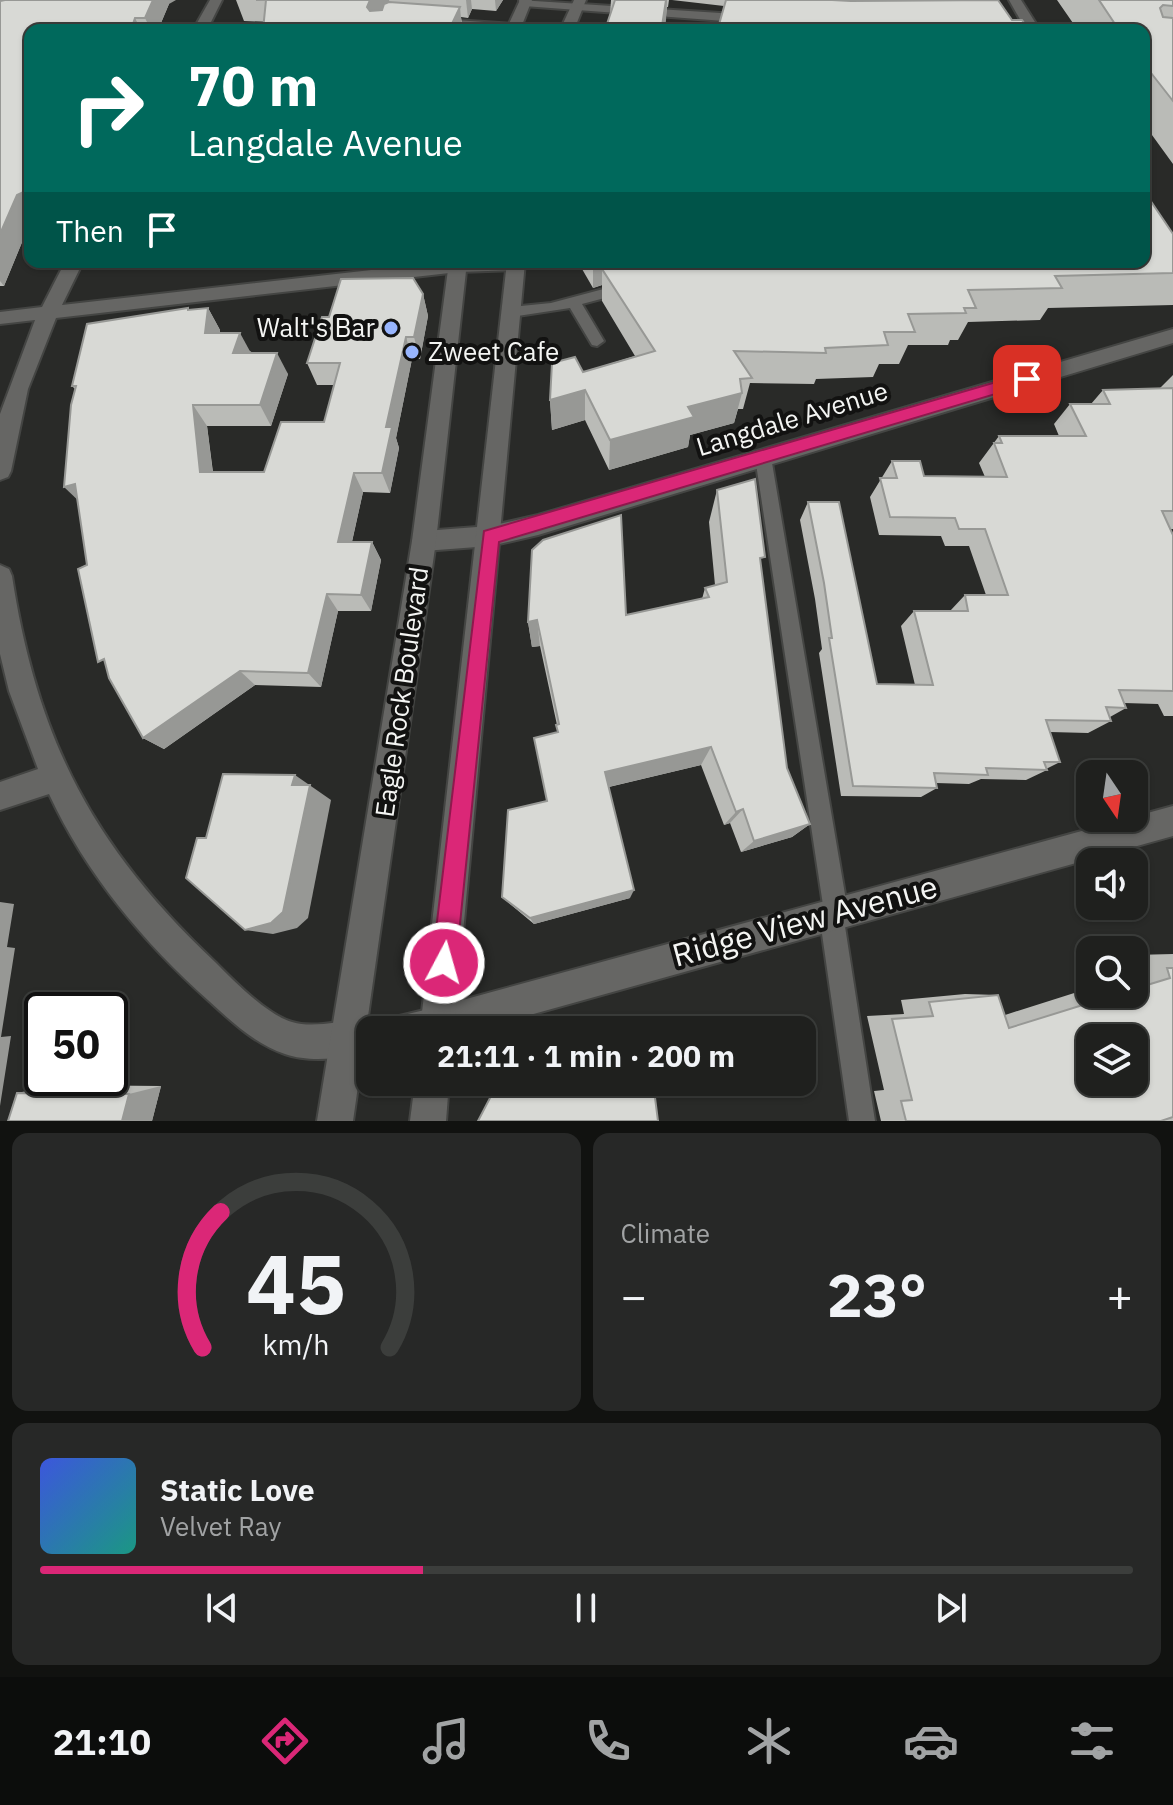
<!DOCTYPE html>
<html lang="en">
<head>
<meta charset="utf-8">
<style>
  body { margin:0; font-family:"IBM Plex Sans",sans-serif; background:#272827; color:#f1f3f6; height:100vh; display:flex; flex-direction:column; font-size:30px; white-space:nowrap }
  * { box-sizing:border-box; margin:0 }
  p { font-size:26px; color:#a1a3a4 }
  .icon { flex:none; width:44px; height:44px; fill:none; stroke:currentColor; stroke-width:2; stroke-linecap:round; stroke-linejoin:round }
  .map { position:relative; height:1121px; overflow:hidden }
  .sheet { display:flex; flex-direction:column; gap:12px; padding:12px; background:#111210; flex:1 }
  .sheet>* { flex:none }
  .hud { position:absolute; left:24px; top:24px; width:1126px; height:244px; border-radius:16px; box-shadow:0 2px 6px #0004,0 0 0 2px #3c3e3c; background:#00695c; color:#fff; overflow:hidden }
  .needle { width:52px; rotate:167deg }
  .fabs { position:absolute; left:1076px; top:760px; display:grid; gap:16px }
  .fabs a { display:grid; place-items:center; width:72px; height:72px; border-radius:16px; background:#1f201e; box-shadow:0 2px 6px #0004,0 0 0 2px #3c3e3c; font-size:40px }
  .speed { position:absolute; left:24px; top:992px; display:flex; gap:16px; font-size:40px; font-weight:700; text-align:center }
  .speed>* { display:grid; place-content:center; width:104px; height:104px; border-radius:50%; background:#1f201e; box-shadow:0 2px 6px #0004,0 0 0 2px #3c3e3c; line-height:1 }
  .speed .limit { border:4px solid #111; border-radius:12px; background:#fff; color:#111 }
  .pin { position:absolute; display:grid; place-items:center; width:68px; height:68px; color:#fff; margin:-34px; border-radius:16px; box-shadow:0 4px 12px #0006 }
  .me { position:absolute; width:88px; margin:-44px; rotate:6deg; stroke-linejoin:round; filter:drop-shadow(0 0 6px #0008) }
  .turn { display:flex; align-items:center; gap:28px; height:168px; padding:0 32px; font-size:36px }
  .turn .icon { width:104px; height:104px; stroke-width:2.5 }
  .turn b { display:block; font-size:56px; line-height:68px }
  .then { display:flex; align-items:center; height:76px; padding:0 32px; background:#0003; gap:16px; font-size:30px }
  .big { font-size:60px; font-weight:700; line-height:1.1 }
  .sheet .widget { flex:1; display:flex; flex-direction:column; justify-content:center; gap:12px; min-width:0; padding:0 28px; border-radius:16px; background:#272827 }
  .sheet .dial { align-items:center; gap:0 }
  .dial svg { height:208px; overflow:visible; fill:none; stroke:#3c3e3c; stroke-width:7; stroke-linecap:round; text-anchor:middle }
  .dial text { fill:#f1f3f6; stroke:none }
  .song { display:flex; align-items:center; gap:24px }
  .cover { width:96px; height:96px; border-radius:12px; background:linear-gradient(135deg,hsl(230 70% 55%),hsl(170 70% 35%)) }
  .played { height:8px; border-radius:4px; background:linear-gradient(90deg,#db2777 35%,#3c3e3c 35%) }
  .keys { display:flex; justify-content:space-around; direction:ltr }
  .heat { display:flex; justify-content:space-between; align-items:center; font-size:44px; direction:ltr }
  .sheet .tiles { flex:1; display:grid; gap:12px; grid-template-columns:1fr 1fr }
  .widget:last-child { grid-column:span 2 }
  .trip { position:absolute; left:356px; top:1016px; width:460px; height:80px; border-radius:16px; background:#1f201e; box-shadow:0 2px 6px #0004,0 0 0 2px #3c3e3c; font-weight:700; line-height:80px; text-align:center }
  .menu { display:flex; height:128px; justify-content:space-around; align-items:center; background:#0c0d0c; color:#a1a3a4 }
  .menu .icon { width:56px; height:56px }
  .menu .on { color:#db2777 }
  .menu b { font-size:36px; color:#f1f3f6 }
  .map>svg:first-child { display:block }
</style>
</head>
<body>
<div class="map">
<svg width="1173" height="1121" viewBox="0 0 1173 1121">
  <rect width="100%" height="100%" fill="#292a28"/>
  <g fill="none" stroke-linecap="round" stroke-linejoin="round">
    <g stroke="#444543" stroke-width="4">
      <g id="lane">
        <path d="M441 19 514 24 519 27 514 30 438 24 436 22Z"/>
        <path d="M626 283 633 288 631 291 582 304 604 341 597 346 592 345 570 308 511 317 504 312 511 307 551 303Z"/>
        <path d="M763 451 771 457 848 912 844 920 875 1121H849L819 913 823 905 755 457Z"/>
      </g>
    </g>
    <g stroke="#444543" stroke-width="4">
      <g id="street">
        <path d="M210 0H222L207 30H193Z"/>
        <path d="M519 0 751 15 757 19 751 23 524 6 520 5Z"/>
        <path d="M65 262H83L62 305 442 262 525 264 516 270 458 272 56 318 28 389 11 471 8 477 0 480V414L35 320 0 324V312L42 307Z"/>
        <path d="M1173 329V343L538 535 490 546 424 551 416 548 412 541 416 534 424 531 490 526 538 515Z"/>
        <path d="M0 565 9 569 12 576C37 740 94 848 215 962 233 980 267 1015 292 1022 321 1031 355 1013 382 1024L384 1030H370V1053C344 1058 310 1063 285 1054 255 1044 232 1022 209 1001 144 943 86 874 49 794L0 810V782L38 769 9 691 0 654Z"/>
        <path d="M1173 806V836L476 1030H386L391 1018 437 1007Z"/>
      </g>
    </g>
    <g stroke="#444543" stroke-width="4">
      <g id="secondary">
        <path d="M520 0H532L520 30H506Z"/>
        <path d="M574 0H586L574 30H560Z"/>
        <path d="M1009 0H1021L1040 30H1026Z"/>
        <path d="M449 262H467L436 541 353 1121H317L412 541Z"/>
        <path d="M507 262H525L454 1030H420Z"/>
        <path d="M415 1082H449L446 1121H410Z"/>
      </g>
    </g>
    <use href="#lane" fill="#666664" fill-rule="evenodd"/>
    <use href="#street" fill="#666664" fill-rule="evenodd"/>
    <use href="#secondary" fill="#666664" fill-rule="evenodd"/>
  </g>
  <g fill="#babbb7">
    <path d="M0 0 169 4 158 30H30V223L4 286H0Z"/>
    <path d="M236 0H503L496 11 472 9 468 18 461 17 463 29 244 21Z"/>
    <path d="M611 0H669L668 7H667L665 26 718 28 724 6 672 0H998L1012 20 1029 30H605L610 15Z"/>
    <path d="M1057 0H1173V164L1144 124V30H1082L1079 26H1075Z"/>
    <path d="M1173 234V305L1048 308 1040 320 968 322 958 340H950L948 345H908L899 364H879L873 377 816 379 814 384 750 383 743 409H738L734 423 690 435 688 447 609 470 585 420 552 430 550 400 583 372 635 356 602 301V285L593 288 578 262H1144Z"/>
    <path d="M130 262H229L135 270Z"/>
    <path d="M423 294 428 316 420 359H412L396 438 399 448 390 493 363 492 352 542H372L381 560 371 611H338L321 687 255 685 164 749 143 738 87 565 75 389 72 386 190 310 208 308 220 330V333L288 374 271 426H207L213 472H264L324 422 334 385H317L307 363 329 317Z"/>
    <path d="M1173 375V529H1170L1173 535V716H1164L1158 704 1124 703 1126 708 1110 717 1111 721 1088 733 1050 732 1060 762 1046 769 1047 770 1026 780 981 779 969 784 936 783 937 788 921 797 841 796 819 653 822 649 815 599 800 520 808 502 877 684 915 685 901 626 914 611H950L965 595H986L969 546H945L941 536 879 535 870 497 892 461 924 476 985 477 979 463 999 436H1059L1054 424 1070 404H1091L1103 390 1160 388Z"/>
    <path d="M717 490 761 566 787 768 810 824 792 837 741 852 730 823 724 825 701 765 609 787 630 898 534 924 510 904 502 897 547 801 557 732V725L540 646 532 647 528 622 626 615 702 599 705 588 715 585 709 522Z"/>
    <path d="M1173 954V1121H881L874 1091 884 1090 867 1016 904 1014 901 1000 965 994 998 995 1005 1015 1090 988V994H1134V955Z"/>
    <path d="M513 1082H653L491 1096 499 1086Z"/>
    <path d="M57 1085 161 1086 152 1121 17 1093Z"/>
  </g>
  <g fill="#979895">
    <path d="M153 0H176L169 4 158 30H151L145 18Z"/>
    <path d="M370 0H389L391 12 372 29 367 7Z"/>
    <path d="M466 0H471L472 9 468 18Z"/>
    <path d="M495 0H503L496 11Z"/>
    <path d="M666 0H667L666 20 664 30H661Z"/>
    <path d="M460 7 462 30H449Z"/>
    <path d="M135 18 141 30H131Z"/>
    <path d="M30 189V223L4 286 0 281V234L17 195Z"/>
    <path d="M593 262H683L602 269V285L593 288Z"/>
    <path d="M423 294 428 316 420 359 414 337Z"/>
    <path d="M208 308 220 330 218 355 205 333Z"/>
    <path d="M240 333 252 355 233 353Z"/>
    <path d="M406 337 412 359 396 438 399 448 390 493 382 473 386 427Z"/>
    <path d="M277 353 288 374 271 426 260 405Z"/>
    <path d="M585 390V420L552 430 550 400Z"/>
    <path d="M742 393 734 423 690 435 688 447 609 470 610 440 688 407Z"/>
    <path d="M193 405 207 426 215 491 200 472Z"/>
    <path d="M354 473 363 492 348 559 338 542Z"/>
    <path d="M75 484 84 506 64 487Z"/>
    <path d="M372 542 381 560 371 611 361 595Z"/>
    <path d="M327 594 338 611 321 687 308 673Z"/>
    <path d="M537 620 540 646 532 647 528 622Z"/>
    <path d="M240 671 255 685 164 749 143 738Z"/>
    <path d="M711 747 701 765 604 788 605 772Z"/>
    <path d="M295 775 331 800 308 918 297 928 273 934 245 930Z"/>
    <path d="M743 809 730 823 724 825 736 812Z"/>
    <path d="M810 824 792 837 741 852 754 841Z"/>
    <path d="M634 890 630 898 534 924 530 918Z"/>
    <path d="M0 902 14 904 7 947 15 948 1 1037 11 1036 0 1106Z"/>
    <path d="M161 1086 152 1121H122L129 1094Z"/>
  </g>
  <g fill="#d8d9d5" stroke="#979895" stroke-width="2" fill-rule="evenodd">
    <path d="M5 0H153L145 18H135L131 30H30V189L17 195 0 234V1Z"/>
    <path d="M256 0H370L367 7 370 11 382 10 384 4 389 2 460 7 449 30H263L266 0Z"/>
    <path d="M615 0H666L662 26 718 28 726 0H832L851 1 998 0 1012 20H1022L1029 30H605Z"/>
    <path d="M1099 0H1173V6L1163 5 1160 8 1163 17 1173 18V101L1144 64V30H1119Z"/>
    <path d="M1144 191 1173 234V273L1055 276 1062 288 968 290 976 308H964L966 313 908 314 915 332H884L888 345 825 348 826 353 734 351 752 378 740 379 742 393 688 407 694 417 610 440 585 390 550 400 552 363 575 357 583 372 655 351 602 269 626 262H1144Z"/>
    <path d="M413 278 423 294 414 337H406L386 427H392L382 473H354L338 542H372L361 595 327 594 308 673 240 671 143 738 109 678 104 659 98 662 78 569 87 565 75 484 64 487 71 405 76 386H72L87 324 188 308V310L208 308 205 333H240L233 353H277L260 405H193L200 472H264L281 422H324L340 363H307L322 317H329L341 279Z"/>
    <path d="M1173 388V511H1162L1173 535V691L1119 690 1126 708 1106 707 1111 721 1046 720 1060 762H1044L1047 770 986 768 988 775 934 773 937 788 853 786 829 638H832L824 583 808 502H839L877 684 933 685 914 611H968L965 595H1008L985 529H959L955 518 890 517 880 478H897L892 461H920L924 476 1007 477 994 443H1002L999 436H1086L1070 404H1110L1103 390Z"/>
    <path d="M755 479 765 557 760 558 787 768 810 824 754 841 743 809 736 812 711 747 605 772 634 890 530 918 502 897 508 810 547 801 534 738 558 732 556 725 559 724 537 620 528 622 532 550 543 540 621 515 626 615 709 597 705 588 727 582 717 490Z"/>
    <path d="M223 774 295 775 292 785H310L283 912 271 923 245 930 186 878 197 838H206Z"/>
    <path d="M1167 968H1173V1117L1161 1121H906L901 1101 912 1100 892 1019 933 1016 929 1002 998 995 1009 1028 1118 994H1134V989L1170 978ZM1090 1038H1134V1082H1090Z"/>
    <path d="M541 1082H609V1086L635 1082H653L658 1121H478L491 1096Z"/>
    <path d="M17 1093 129 1094 122 1121H8Z"/>
  </g>
  <path fill="#db2777" stroke="#8e194d" stroke-width="2" d="M1027 373 1032 375V383L499 542 456 963 453 972 444 975 436 972 432 963 484 531Z"/>
  <g fill="#98b5fd" stroke="#121211" stroke-width="3">
    <circle cx="391" cy="328" r="8"/>
    <circle cx="412" cy="352" r="8"/>
  </g>
  <g text-anchor="middle" stroke-width="8" stroke-linejoin="round" paint-order="stroke">
    <g font-size="26" fill="#f4f5f3" stroke="#121211" text-anchor="end">
      <text x="375" y="337">Walt's Bar</text>
      <text x="428" y="361" text-anchor="start">Zweet Cafe</text>
    </g>
    <g font-size="26" fill="#f4f5f3" stroke="#121211">
      <text transform="translate(792 419) rotate(-17)" y="9">Langdale Avenue</text>
      <text transform="translate(402 692) rotate(-82)" y="9">Eagle Rock Boulevard</text>
    </g>
    <g font-size="32" fill="#f4f5f3" stroke="#121211">
      <text transform="translate(805 921) rotate(-15)" y="11">Ridge View Avenue</text>
    </g>
  </g>
</svg>
<div class="fabs">
<a><svg class="needle" viewBox="-14 -14 28 28"><path d="M0-13l5 13h-10z" fill="#e53935"/><path d="M0 13l5-13h-10z" fill="#a1a3a4"/></svg></a>
<a><svg class="icon" aria-label="sound" viewBox="0 0 24 24"><path d="M4 9h4l5-4v14l-5-4H4zM17 9q2 3 0 6"/></svg></a>
<a><svg class="icon" aria-label="search" viewBox="0 0 24 24"><circle cx="10" cy="10" r="6"/><path d="M15 15l6 6"/></svg></a>
<a><svg class="icon" aria-label="layers" viewBox="0 0 24 24"><path d="M12 4l9 5-9 5-9-5zM3 14l9 5 9-5"/></svg></a>
</div>
<div class="speed"><div class="limit">50</div></div>
<div class="pin" style="left:1027px;top:379px;background:#d93025"><svg class="icon" aria-label="arrive" viewBox="0 0 24 24"><path d="M6 21V4h12l-3 4 3 4H6"/></svg></div>
<svg class="me" style="left:444px;top:963px" viewBox="-20 -20 40 40"><circle r="17" fill="#db2777" stroke="#fff" stroke-width="3"/><path d="M0-11L8 9 0 5-8 9z" fill="#fff"/></svg>
<div class="trip">21:11 · 1 min · 200 m</div>
<div class="hud">
<div class="turn"><svg class="icon" aria-label="right" viewBox="0 0 24 24"><path d="M7 20v-9h11M14 6l5 5-5 5"/></svg><div><b>70 m</b>Langdale Avenue</div></div>
<div class="then">Then<svg class="icon" aria-label="arrive" viewBox="0 0 24 24"><path d="M6 21V4h12l-3 4 3 4H6"/></svg></div>
</div>
</div>
<section class="sheet">
<div class="tiles">
<div class="widget dial"><svg viewBox="0 0 100 80">
<path d="M14 69A42 42 0 1 1 86 69"/>
<path d="M14 69A42 42 0 0 1 21 17" stroke="#db2777"/>
<text x="50" y="56" font-size="32" font-weight="700">45</text>
<text x="50" y="72" font-size="11">km/h</text>
</svg></div>
<div class="widget"><p>Climate</p>
<div class="heat"><a>−</a><b class="big">23°</b><a>+</a></div>
</div>
<div class="widget">
<div class="song"><i class="cover"></i><div><b>Static Love</b><p>Velvet Ray</p></div></div>
<div class="played"></div>
<div class="keys"><svg class="icon" aria-label="previous" viewBox="0 0 24 24"><path d="M18 5L8 12l10 7zM5 5v14"/></svg><svg class="icon" aria-label="pause" viewBox="0 0 24 24"><path d="M8 5v14M16 5v14"/></svg><svg class="icon" aria-label="next" viewBox="0 0 24 24"><path d="M6 5l10 7-10 7zM19 5v14"/></svg></div>
</div>
</div>
</section>
<nav class="menu">
<b>21:10</b>
<svg class="icon on" aria-label="directions" viewBox="0 0 24 24"><path d="M12 3l9 9-9 9-9-9zM9 14v-3h6M13 9l2 2-2 2"/></svg>
<svg class="icon" aria-label="music" viewBox="0 0 24 24"><path d="M9 18V5l10-2v13"/><circle cx="6" cy="18" r="3"/><circle cx="16" cy="16" r="3"/></svg>
<svg class="icon" aria-label="phone" viewBox="0 0 24 24"><path d="M5 4h4l2 5-3 2q2 4 5 5l2-3 5 2v4C11 20 4 13 5 4z"/></svg>
<svg class="icon" aria-label="climate" viewBox="0 0 24 24"><path d="M12 3v18M4 7l16 10M4 17L20 7"/></svg>
<svg class="icon" aria-label="car" viewBox="0 0 24 24"><path d="M5 17H2v-5l4-1 3-4h7l3 4 3 1v5h-3M9 17h6M6 11h13"/><circle cx="7" cy="17" r="2"/><circle cx="17" cy="17" r="2"/></svg>
<svg class="icon" aria-label="filters" viewBox="0 0 24 24"><path d="M4 7h16M4 17h16"/><circle cx="9" cy="7" r="2"/><circle cx="15" cy="17" r="2"/></svg>
</nav>
</body>
</html>
